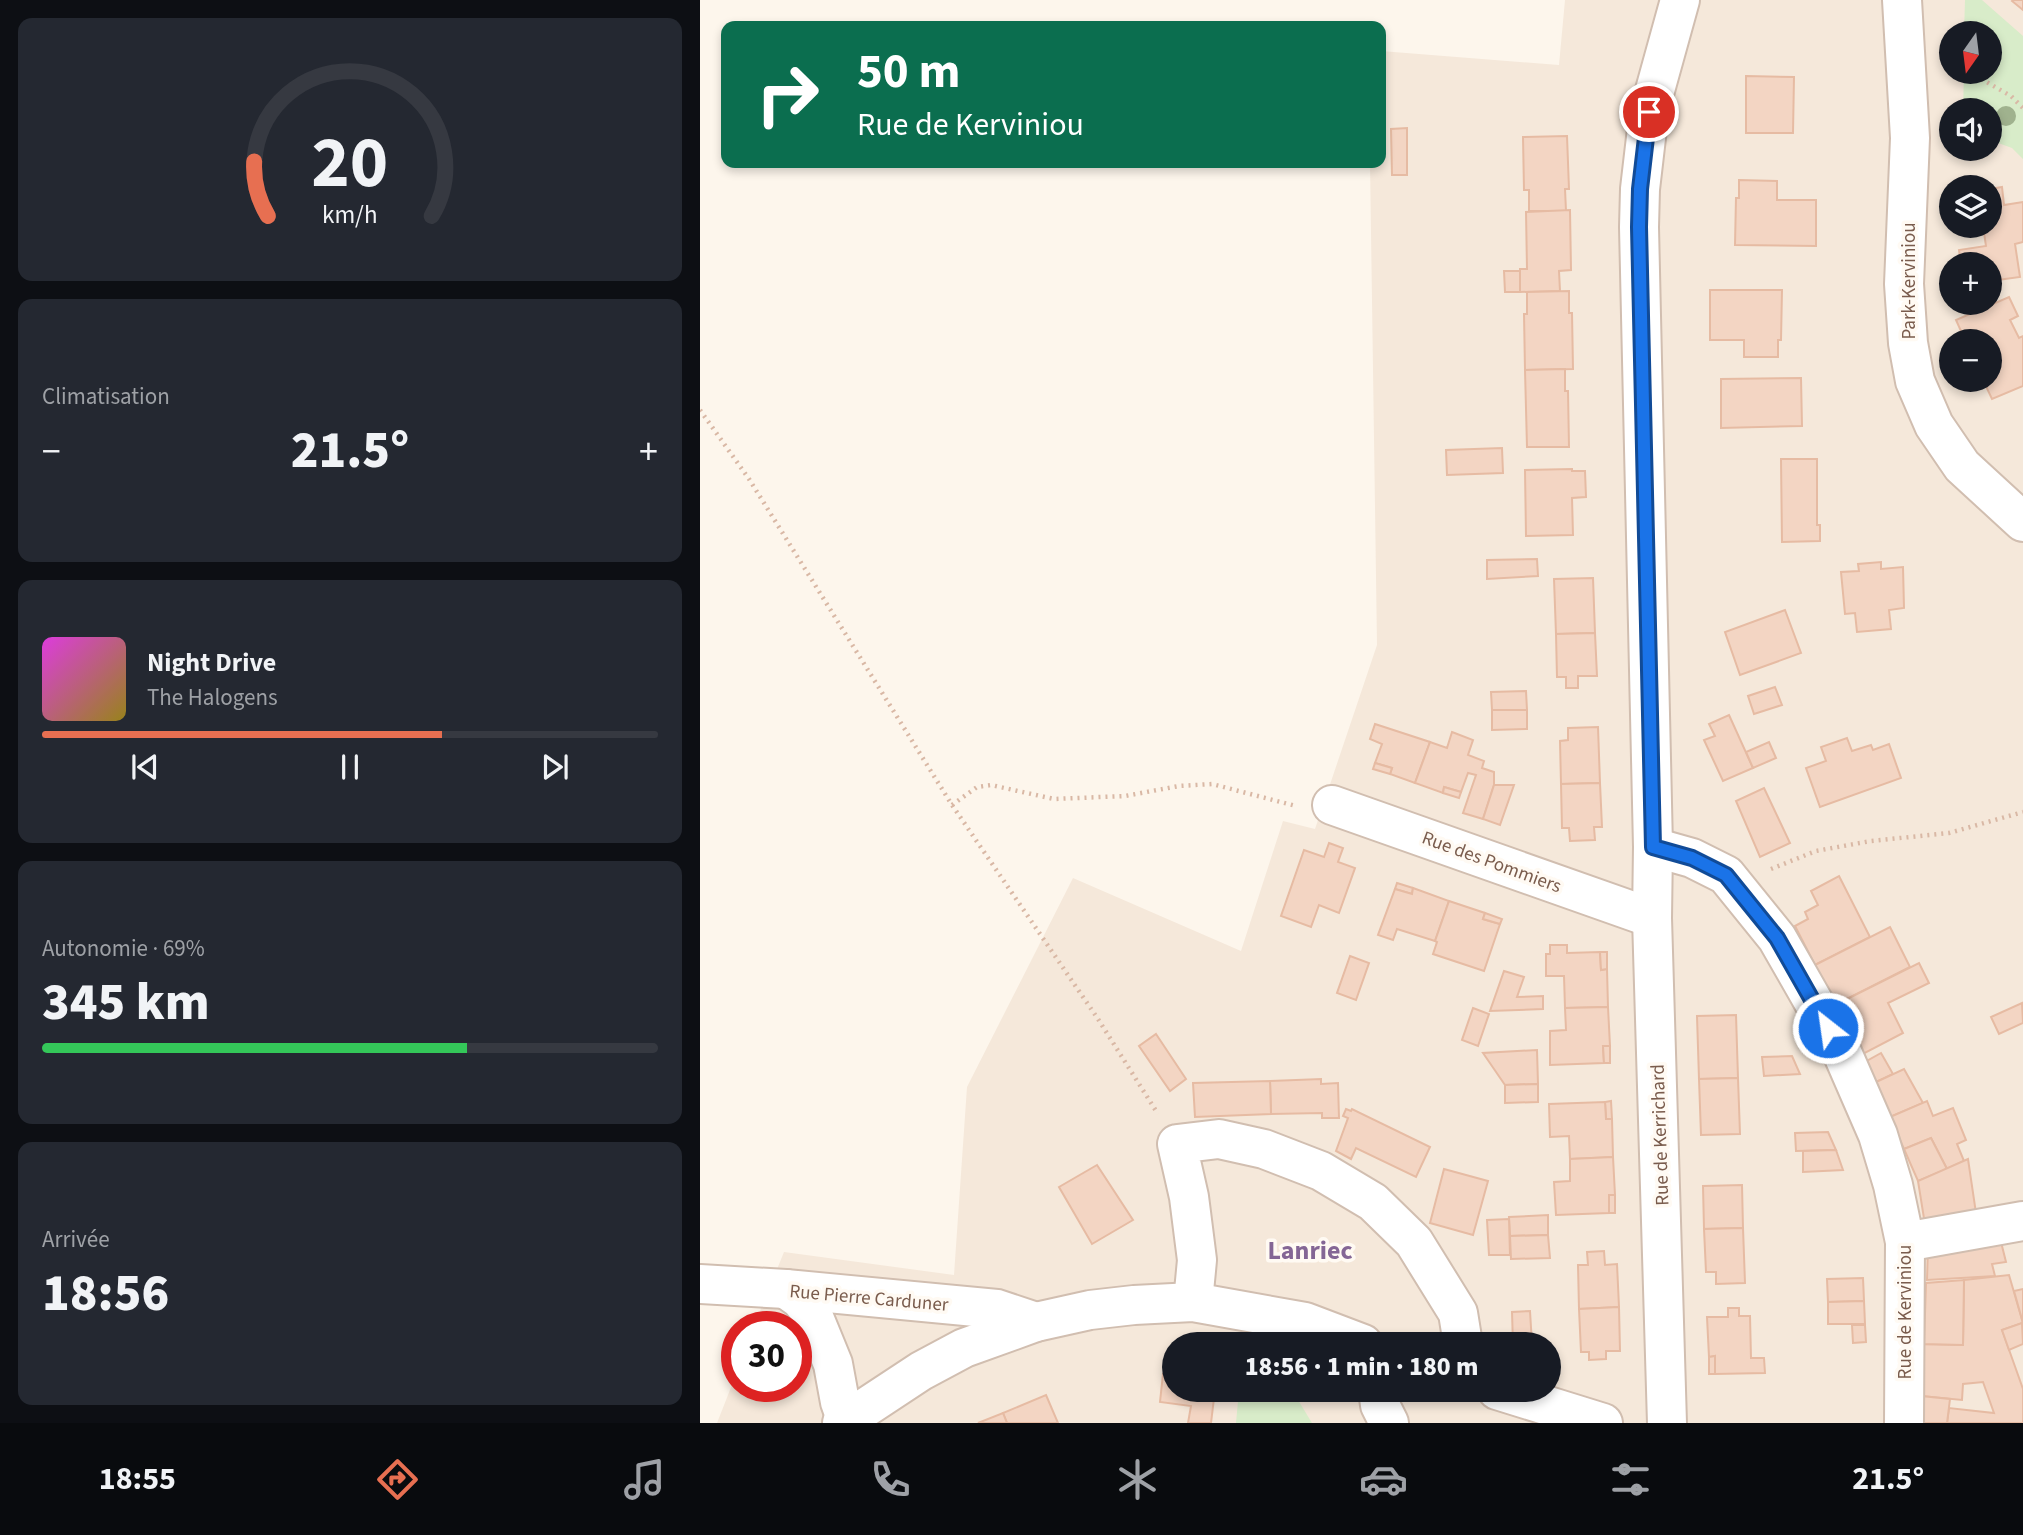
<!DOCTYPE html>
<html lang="fr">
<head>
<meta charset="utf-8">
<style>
  body { margin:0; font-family:"Source Sans 3",sans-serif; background:#242831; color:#f1f3f6; height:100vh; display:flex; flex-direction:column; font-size:26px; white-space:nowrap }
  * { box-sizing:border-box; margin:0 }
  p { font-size:23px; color:#9ea1a6 }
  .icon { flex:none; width:38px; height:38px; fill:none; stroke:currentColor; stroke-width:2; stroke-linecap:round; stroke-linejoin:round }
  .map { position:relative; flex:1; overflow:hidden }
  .details { display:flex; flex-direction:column; gap:18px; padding:18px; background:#0d0f14; width:700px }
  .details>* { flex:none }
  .guide { position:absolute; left:21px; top:21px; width:665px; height:147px; border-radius:14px; box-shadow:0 4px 10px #0003; background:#0b6e4f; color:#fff; overflow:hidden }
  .needle { width:46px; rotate:194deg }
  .tools { position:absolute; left:1239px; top:21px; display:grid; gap:14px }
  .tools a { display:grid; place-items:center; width:63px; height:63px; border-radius:50%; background:#171b24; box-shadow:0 4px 10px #0003; font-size:35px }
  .speed { position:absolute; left:21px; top:1311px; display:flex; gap:14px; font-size:35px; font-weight:700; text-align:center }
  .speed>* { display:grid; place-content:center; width:91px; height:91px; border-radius:50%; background:#171b24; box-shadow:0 4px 10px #0003; line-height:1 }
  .speed .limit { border:10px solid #d22; background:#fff; color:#111 }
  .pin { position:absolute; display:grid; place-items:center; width:60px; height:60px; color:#fff; margin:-30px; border:4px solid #fff; border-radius:50%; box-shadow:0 2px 7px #0007 }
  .me { position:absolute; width:77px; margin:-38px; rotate:330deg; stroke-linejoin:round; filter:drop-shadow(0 0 5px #0008) }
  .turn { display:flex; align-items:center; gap:24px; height:147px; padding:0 21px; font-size:32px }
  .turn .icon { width:91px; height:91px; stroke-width:2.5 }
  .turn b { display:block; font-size:49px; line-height:60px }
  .big { font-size:52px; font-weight:800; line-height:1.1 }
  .details .card { flex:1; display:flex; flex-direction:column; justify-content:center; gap:10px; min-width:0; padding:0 24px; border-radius:14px; background:#242831 }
  .details .dial { align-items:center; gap:0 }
  .dial svg { height:182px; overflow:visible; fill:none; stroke:#363941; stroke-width:7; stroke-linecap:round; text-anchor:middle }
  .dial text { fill:#f1f3f6; stroke:none }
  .song { display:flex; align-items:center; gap:21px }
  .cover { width:84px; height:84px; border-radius:10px; background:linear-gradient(135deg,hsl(300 70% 55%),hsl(50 70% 35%)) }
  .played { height:7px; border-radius:4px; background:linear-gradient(90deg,#e76f51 65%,#363941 65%) }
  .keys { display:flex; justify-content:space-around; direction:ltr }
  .heat { display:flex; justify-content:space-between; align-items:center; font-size:38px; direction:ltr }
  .charge { height:10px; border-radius:5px; background:linear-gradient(90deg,#34c759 69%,#363941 0) }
  .trip { position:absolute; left:462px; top:1332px; width:399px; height:70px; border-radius:35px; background:#171b24; box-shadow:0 4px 10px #0003; font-weight:800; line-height:70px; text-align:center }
  .tabs { display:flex; height:112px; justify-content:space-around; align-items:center; background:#090b0e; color:#9ea1a6 }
  .tabs .icon { width:49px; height:49px }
  .tabs .selected { color:#e76f51 }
  .tabs b { font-size:32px; color:#f1f3f6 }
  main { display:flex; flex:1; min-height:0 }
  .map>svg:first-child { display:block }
</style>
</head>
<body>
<main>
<section class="details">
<div class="card dial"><svg viewBox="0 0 100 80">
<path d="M14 69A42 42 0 1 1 86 69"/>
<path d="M14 69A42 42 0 0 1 8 45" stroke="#e76f51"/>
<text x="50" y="56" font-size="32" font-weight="700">20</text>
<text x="50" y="72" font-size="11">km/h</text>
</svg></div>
<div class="card"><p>Climatisation</p>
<div class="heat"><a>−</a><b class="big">21.5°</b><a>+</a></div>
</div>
<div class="card">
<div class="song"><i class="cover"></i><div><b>Night Drive</b><p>The Halogens</p></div></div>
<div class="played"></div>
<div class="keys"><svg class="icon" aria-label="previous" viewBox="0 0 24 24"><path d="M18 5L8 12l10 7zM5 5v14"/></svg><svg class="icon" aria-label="pause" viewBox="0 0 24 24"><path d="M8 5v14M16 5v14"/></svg><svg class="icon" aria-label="next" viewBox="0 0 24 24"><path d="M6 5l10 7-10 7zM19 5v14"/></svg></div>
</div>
<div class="card"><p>Autonomie · 69%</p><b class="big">345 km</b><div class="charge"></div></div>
<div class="card"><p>Arrivée</p><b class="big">18:56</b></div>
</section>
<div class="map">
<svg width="1323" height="1423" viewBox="0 0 1323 1423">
  <rect width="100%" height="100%" fill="#fdf6ec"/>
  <path fill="#f5e8da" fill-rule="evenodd" d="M865 0H1323V1423H17L37 1372V1386H96V1326H54L84 1252 254 1275 267 1087 373 878 541 951 583 821 615 829 677 645 670 163H681V51L859 65ZM1251 33H1290V72H1251ZM1251 110H1290V149H1251ZM1251 187H1290V226H1251ZM1251 264H1290V303H1251ZM1251 341H1290V380H1251ZM474 1344H849V1390H474Z"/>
  <g fill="#d8ecc9">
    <path d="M1265 0H1282L1323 36V159L1312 148 1290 140V110H1263L1264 72H1290V33H1264Z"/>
    <path d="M546 1328 579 1333 581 1344H544Z"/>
    <path d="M539 1390H592L612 1423H536Z"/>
  </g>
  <g fill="#f3d5c3" stroke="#e6bba3" stroke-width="2">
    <path d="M1313 0H1323V10L1312 1Z"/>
    <path d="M1046 76 1094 77 1093 133H1046Z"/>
    <path d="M707 128V175H692L691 129Z"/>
    <path d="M867 136 869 189H865L866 211H829V190H824L823 137Z"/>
    <path d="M1039 180 1077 181V200H1116V246L1035 245 1036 198H1039Z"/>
    <path d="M1302 187 1304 205 1323 202V242L1315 244 1320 277 1290 281V264H1261L1259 250 1286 246 1283 226H1290V189Z"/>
    <path d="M870 210 871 270 859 271 860 291 820 292V269H827L826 212Z"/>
    <path d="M804 271H820V292H805Z"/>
    <path d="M1010 290H1082L1081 340H1078V357H1044V340H1010Z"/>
    <path d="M869 291V313H872L873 369 825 370 824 314H827V292Z"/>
    <path d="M1309 297 1318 316 1310 320 1319 338 1323 336V386L1292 399 1283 380H1290L1291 375 1290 359 1293 357 1290 350V341H1276L1274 336 1265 340 1256 320Z"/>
    <path d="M865 369V391H868L869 447H827L825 370Z"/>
    <path d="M1101 378 1102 426 1021 428V379Z"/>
    <path d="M802 448 803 473 747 475 746 450Z"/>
    <path d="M1081 459H1117V525H1120V541L1082 542Z"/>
    <path d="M872 469V471H885L886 497 872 498 873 535 826 536 825 470Z"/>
    <path d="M837 559 838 576 787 579V560Z"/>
    <path d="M1181 562V569L1203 567 1204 608 1189 610 1191 629 1157 632 1155 613 1145 614 1141 572 1159 571 1158 564Z"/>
    <path d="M893 578 895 633 856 634 854 579Z"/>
    <path d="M1085 610 1101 653 1040 675 1025 632Z"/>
    <path d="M895 633 897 676H878V688H866V677H857L856 634Z"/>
    <path d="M1075 687 1082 705 1054 714 1048 696Z"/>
    <path d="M826 691 827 710H792L791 692Z"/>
    <path d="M792 710H827V729L792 730Z"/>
    <path d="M1029 715 1053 768 1023 781 1004 740 1015 736 1009 724Z"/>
    <path d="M675 724 730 742 715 783 690 774 692 768 675 763 682 744 670 739Z"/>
    <path d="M898 727 900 783 861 784 860 741 868 740V728Z"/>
    <path d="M752 732 773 740 768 755 784 761 782 768 794 772V785L783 819 763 813 776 775 768 773 761 792 744 787 743 793 715 783 730 742 747 748Z"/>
    <path d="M1147 738 1152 751 1171 745 1173 750 1189 744 1201 778 1120 807 1106 768 1126 761 1121 747Z"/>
    <path d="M1069 742 1076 758 1053 768 1046 752Z"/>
    <path d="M675 763 692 768 690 774 673 769Z"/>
    <path d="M900 783 902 827H894L895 840 870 841 869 828H862L861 784Z"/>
    <path d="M794 785H814L800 825 783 819Z"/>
    <path d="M744 787 761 792 759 798 743 793Z"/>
    <path d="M1064 788 1090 843 1060 857 1036 801Z"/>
    <path d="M629 843 643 848 638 862 655 868 639 913 619 905 611 927 581 916 604 850 624 857Z"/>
    <path d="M1139 876 1170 937 1115 965 1095 926 1108 919 1105 912 1118 905 1111 891Z"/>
    <path d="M697 883 713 888 712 894 695 889Z"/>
    <path d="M713 888 749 901 735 941 697 929 693 940 678 935 695 889 712 894Z"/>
    <path d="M749 901 785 913 783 919 800 924 784 971 733 954 737 942 735 941Z"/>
    <path d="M785 913 802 919 800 924 783 919Z"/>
    <path d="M1190 927 1210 967 1135 1005 1115 965Z"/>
    <path d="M850 945H867V953L900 952 901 970 907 969 908 1007 865 1008 864 976H846V954H850Z"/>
    <path d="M900 952H907V969L901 970Z"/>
    <path d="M650 956 669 963 656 1000 637 993Z"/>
    <path d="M1219 963 1229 983 1188 1003 1203 1033 1161 1055 1135 1005Z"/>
    <path d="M804 971 824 977 817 997 843 996V1009L790 1011Z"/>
    <path d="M1322 1003 1323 1023 1299 1034 1291 1017Z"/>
    <path d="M908 1007 910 1046H903L904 1063 850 1065V1031L866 1030 865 1008Z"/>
    <path d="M773 1008 789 1014 778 1046 762 1040Z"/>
    <path d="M1036 1015 1038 1078 999 1079 997 1016Z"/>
    <path d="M456 1034 486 1079 470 1091 439 1046Z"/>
    <path d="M903 1046H910V1063H904Z"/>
    <path d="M837 1050 838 1084 805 1085 783 1053Z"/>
    <path d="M1181 1053 1193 1074 1174 1083 1165 1062Z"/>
    <path d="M1092 1056 1100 1074 1064 1076 1062 1057Z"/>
    <path d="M1204 1069 1223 1103 1190 1117 1174 1083Z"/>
    <path d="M1038 1078 1040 1134 1001 1135 999 1079Z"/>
    <path d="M621 1079V1084L638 1083 639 1118H622V1113L571 1114 570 1081Z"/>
    <path d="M570 1081 571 1114 495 1117 493 1083Z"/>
    <path d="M838 1084V1102L805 1103V1085Z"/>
    <path d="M911 1101 912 1119H906L905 1102Z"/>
    <path d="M1227 1101 1233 1116 1253 1108 1266 1140 1257 1144 1264 1161 1247 1169 1231 1138 1204 1149 1190 1117Z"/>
    <path d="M905 1102 906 1119H912L913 1157 870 1159 869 1136 850 1137 849 1104Z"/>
    <path d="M646 1109 651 1111 652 1109 730 1147 716 1177 656 1148 651 1159 636 1151 648 1118 643 1116Z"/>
    <path d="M1128 1132 1136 1150 1096 1151 1095 1133Z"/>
    <path d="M1231 1138 1247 1169 1218 1181 1204 1149Z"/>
    <path d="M1136 1150 1143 1170 1103 1172V1151Z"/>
    <path d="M913 1157 915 1195H909V1213L856 1215 854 1182 870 1181V1159Z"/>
    <path d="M1268 1159 1276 1213 1226 1231 1218 1181Z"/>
    <path d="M397 1165 433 1220 392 1244 359 1187Z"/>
    <path d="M744 1169 788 1181 773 1235 730 1223Z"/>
    <path d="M1042 1185 1043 1228 1004 1229 1003 1186Z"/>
    <rect x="909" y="1195" width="6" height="18"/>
    <path d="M848 1215V1235L810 1236 809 1217Z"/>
    <path d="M809 1219 810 1255H789L787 1220Z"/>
    <path d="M1043 1228 1045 1283 1016 1284V1272H1006L1004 1229Z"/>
    <path d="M848 1235 850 1258 811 1259 810 1236Z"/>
    <path d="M1301 1242 1306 1262 1292 1264 1295 1276 1227 1280 1228 1247Z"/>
    <path d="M904 1251 905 1265 917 1264 919 1307 879 1309 878 1265H888L887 1252Z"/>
    <path d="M1309 1275 1323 1323 1302 1330 1323 1389V1423H1247L1249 1408 1294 1413 1283 1382 1263 1384 1262 1400 1221 1396 1224 1344 1263 1345 1264 1280Z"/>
    <path d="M1163 1278 1164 1301 1128 1302 1127 1279Z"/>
    <path d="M1264 1280 1263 1345 1224 1344 1226 1283Z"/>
    <path d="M1323 1289V1323L1314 1291Z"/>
    <path d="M1164 1301 1165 1324H1128V1302Z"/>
    <path d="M919 1307 920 1351H906V1359L889 1360V1352H881L879 1309Z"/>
    <path d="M1028 1308H1039V1316H1050L1051 1358H1064L1065 1373 1015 1374V1356L1009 1357 1007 1317H1028Z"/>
    <path d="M830 1311 832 1344H813L812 1312Z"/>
    <path d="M1322 1323 1323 1344 1309 1350 1302 1330Z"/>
    <path d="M1152 1325H1165L1166 1342 1153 1343Z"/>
    <path d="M1015 1356V1374H1009V1357Z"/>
    <path d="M463 1374 474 1376V1390H515L511 1423H488L491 1406 460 1402Z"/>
    <path d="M346 1395 358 1423H307L303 1413Z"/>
    <path d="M1221 1396 1250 1399 1247 1423H1218Z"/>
    <path d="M303 1413 307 1423H278Z"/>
  </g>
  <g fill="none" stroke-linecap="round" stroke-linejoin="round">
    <g stroke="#d1beb0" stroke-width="42">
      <g id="minor">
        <path d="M1202 0 1210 138 1204 284 1208 343 1215 381 1234 425 1262 466 1323 522"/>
        <path d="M632 805 952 918"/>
        <path d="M953 847 992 858 1026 875 1077 938 1141 1050 1178 1135 1193 1185 1205 1242 1204 1423"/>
        <path d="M1205 1242 1323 1221"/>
        <path d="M0 1284 86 1289 297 1309 336 1322"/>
        <path d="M86 1289 100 1299 113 1315 133 1364 140 1402 146 1419"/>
        <path d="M493 1302 497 1260 489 1197 477 1144 519 1139 564 1149 621 1171 673 1202 714 1242 758 1313 763 1344"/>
        <path d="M678 1390 680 1405 689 1423"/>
        <path d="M797 1390 903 1423"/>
        <path d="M142 1423 221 1371 264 1348 336 1322 390 1310 434 1305 493 1302 605 1322 663 1344"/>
        <path d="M967 1423 952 918 953 847 939 227 940 189 949 112 980 0"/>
      </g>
    </g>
    <g stroke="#d9b8a5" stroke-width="4.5" stroke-dasharray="2 5" stroke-linecap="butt">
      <path d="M1269 72 1311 96 1323 108"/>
      <path d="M0 410 49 479 252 805 398 1019 458 1114"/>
      <path d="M252 805 277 787 291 785 354 799 425 796 479 786 512 784 596 806"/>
      <path d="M1071 869 1116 851 1171 841 1249 833 1323 812"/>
    </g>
    <use href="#minor" stroke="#fff" stroke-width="38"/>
  </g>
  <circle fill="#a0b28e" cx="1306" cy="116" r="10"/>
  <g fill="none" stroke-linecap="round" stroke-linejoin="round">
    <g stroke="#114b97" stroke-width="18">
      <path id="route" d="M949 112 940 189 939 227 953 847 992 858 1026 875 1077 938 1128 1028"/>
    </g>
    <use href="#route" stroke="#1a73e8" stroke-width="12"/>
  </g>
  <g text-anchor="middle" stroke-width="7" stroke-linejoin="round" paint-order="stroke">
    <g font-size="19" fill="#7a5c4d" stroke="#fffaf3">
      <text transform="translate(1208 281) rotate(-90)" y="7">Park-Kerviniou</text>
      <text transform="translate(792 861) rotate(20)" y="7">Rue des Pommiers</text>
      <text transform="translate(959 1135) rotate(-92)" y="7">Rue de Kerrichard</text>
      <text transform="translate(169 1297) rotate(5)" y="7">Rue Pierre Carduner</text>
      <text transform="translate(1204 1312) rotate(-90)" y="7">Rue de Kerviniou</text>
    </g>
    <g font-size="26" font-weight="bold" fill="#846695" stroke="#fffaf3">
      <text x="610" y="1259">Lanriec</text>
    </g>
  </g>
</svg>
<div class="tools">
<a><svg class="needle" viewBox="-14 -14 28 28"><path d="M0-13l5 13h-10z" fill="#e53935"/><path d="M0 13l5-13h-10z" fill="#9ea1a6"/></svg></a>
<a><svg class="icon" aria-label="sound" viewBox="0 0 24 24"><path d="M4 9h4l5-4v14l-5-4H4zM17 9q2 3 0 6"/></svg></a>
<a><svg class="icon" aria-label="layers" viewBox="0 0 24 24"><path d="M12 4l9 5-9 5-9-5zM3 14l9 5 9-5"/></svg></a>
<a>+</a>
<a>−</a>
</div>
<div class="speed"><div class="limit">30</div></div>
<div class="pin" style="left:949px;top:112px;background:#d93025"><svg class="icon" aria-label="arrive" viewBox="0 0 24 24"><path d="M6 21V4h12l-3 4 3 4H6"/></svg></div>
<svg class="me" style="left:1128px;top:1028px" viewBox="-20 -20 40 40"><circle r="17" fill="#1a73e8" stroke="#fff" stroke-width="3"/><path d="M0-11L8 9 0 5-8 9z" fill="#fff"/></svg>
<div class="trip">18:56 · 1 min · 180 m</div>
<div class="guide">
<div class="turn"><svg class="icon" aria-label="right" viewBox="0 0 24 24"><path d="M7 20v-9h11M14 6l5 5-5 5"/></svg><div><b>50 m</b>Rue de Kerviniou</div></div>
</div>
</div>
</main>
<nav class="tabs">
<b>18:55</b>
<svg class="icon selected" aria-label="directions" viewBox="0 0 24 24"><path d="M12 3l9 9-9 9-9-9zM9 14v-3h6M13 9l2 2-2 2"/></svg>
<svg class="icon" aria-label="music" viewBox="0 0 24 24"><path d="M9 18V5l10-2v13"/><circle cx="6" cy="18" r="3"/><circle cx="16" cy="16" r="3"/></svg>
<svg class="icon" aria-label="phone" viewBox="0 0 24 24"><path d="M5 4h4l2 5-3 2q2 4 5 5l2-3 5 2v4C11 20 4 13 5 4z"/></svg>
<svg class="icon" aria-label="climate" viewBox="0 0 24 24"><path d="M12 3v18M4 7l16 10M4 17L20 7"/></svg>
<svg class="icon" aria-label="car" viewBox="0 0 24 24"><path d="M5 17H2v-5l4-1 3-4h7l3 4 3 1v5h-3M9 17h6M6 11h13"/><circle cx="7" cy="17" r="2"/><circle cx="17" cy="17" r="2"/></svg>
<svg class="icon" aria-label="filters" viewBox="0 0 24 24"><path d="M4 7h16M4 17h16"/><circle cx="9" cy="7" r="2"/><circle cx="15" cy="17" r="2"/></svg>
<b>21.5°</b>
</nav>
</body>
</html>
